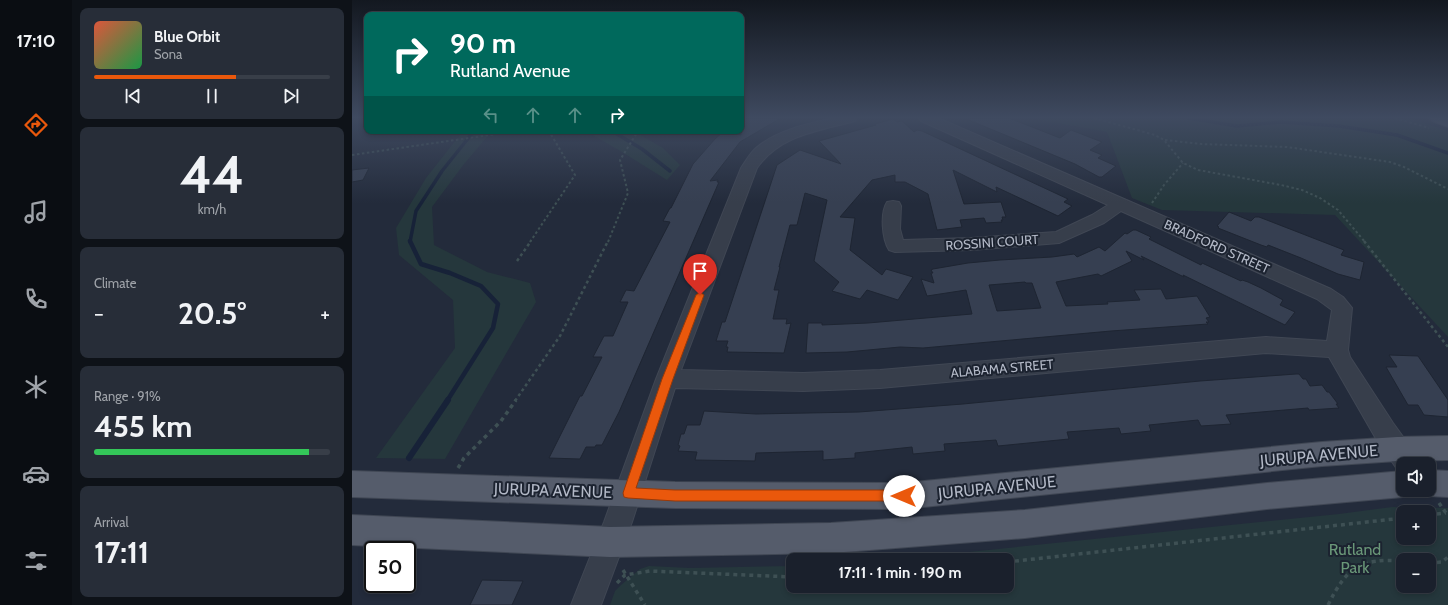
<!DOCTYPE html>
<html lang="en">
<head>
<meta charset="utf-8">
<style>
  body { margin:0; font-family:Cabin,sans-serif; background:#272d38; color:#f1f3f6; height:100vh; display:flex; flex-direction:column; font-size:15px; white-space:nowrap }
  * { box-sizing:border-box; margin:0 }
  p { font-size:13px; color:#9fa3a9 }
  .icon { flex:none; width:22px; height:22px; fill:none; stroke:currentColor; stroke-width:2; stroke-linecap:round; stroke-linejoin:round }
  .map { position:relative; flex:1; overflow:hidden }
  .sheet { display:flex; flex-direction:column; gap:8px; padding:8px; background:#0e1218; width:280px }
  .sheet>* { flex:none }
  .banner { position:absolute; left:12px; top:12px; width:380px; height:122px; border-radius:8px; box-shadow:0 2px 6px #0003,0 0 0 1px #383e48; background:#00695c; color:#fff; overflow:hidden }
  .buttons { position:absolute; left:1044px; top:457px; display:grid; gap:8px }
  .buttons a { display:grid; place-items:center; width:40px; height:40px; border-radius:8px; background:#1a202c; box-shadow:0 2px 6px #0003,0 0 0 1px #383e48; font-size:20px }
  .speed { position:absolute; left:12px; top:541px; display:flex; gap:8px; font-size:20px; font-weight:700; text-align:center }
  .speed>* { display:grid; place-content:center; width:52px; height:52px; border-radius:50%; background:#1a202c; box-shadow:0 2px 6px #0003,0 0 0 1px #383e48; line-height:1 }
  .speed .limit { border:2px solid #111; border-radius:6px; background:#fff; color:#111 }
  .pin { position:absolute; display:grid; place-items:center; width:34px; height:34px; color:#fff; margin:-41px -17px; border-radius:50% 50% 50% 0; rotate:-45deg; box-shadow:0 0 4px #0007 }
  .pin .icon { rotate:45deg }
  .me { position:absolute; width:44px; margin:-22px; rotate:270deg; stroke-linejoin:round; filter:drop-shadow(0 0 3px #0008) }
  .turn { display:flex; align-items:center; gap:14px; height:84px; padding:0 20px; font-size:18px }
  .turn .icon { width:52px; height:52px; stroke-width:2.5 }
  .turn b { display:block; font-size:28px; line-height:34px }
  .lanes { display:flex; align-items:center; height:38px; padding:0 20px; background:#0003; justify-content:center; gap:20px; direction:ltr }
  .lanes .off { opacity:.35 }
  .big { font-size:30px; font-weight:700; line-height:1.1 }
  .sheet .widget { flex:1; display:flex; flex-direction:column; justify-content:center; gap:6px; min-width:0; padding:0 14px; border-radius:8px; background:#272d38 }
  .sheet .dial { align-items:center; gap:0 }
  .dial b { font-size:52px; line-height:1 }
  .song { display:flex; align-items:center; gap:12px }
  .cover { width:48px; height:48px; border-radius:6px; background:linear-gradient(135deg,hsl(10 70% 55%),hsl(140 70% 35%)) }
  .played { height:4px; border-radius:2px; background:linear-gradient(90deg,#ea580c 60%,#383e48 60%) }
  .keys { display:flex; justify-content:space-around; direction:ltr }
  .heat { display:flex; justify-content:space-between; align-items:center; font-size:22px; direction:ltr }
  .charge { height:6px; border-radius:3px; background:linear-gradient(90deg,#34c759 91%,#383e48 0) }
  .trip { position:absolute; left:434px; top:553px; width:228px; height:40px; border-radius:8px; background:#1a202c; box-shadow:0 2px 6px #0003,0 0 0 1px #383e48; font-weight:700; line-height:40px; text-align:center }
  main { display:flex; flex:1; min-height:0 }
  .menu { display:flex; flex-direction:column; width:72px; justify-content:space-around; align-items:center; background:#0a0d12; color:#9fa3a9 }
  .menu .icon { width:28px; height:28px }
  .menu .selected { color:#ea580c }
  .menu b { font-size:18px; color:#f1f3f6 }
  .map>svg:first-child { display:block }
</style>
</head>
<body>
<main>
<nav class="menu">
<b>17:10</b>
<svg class="icon selected" aria-label="directions" viewBox="0 0 24 24"><path d="M12 3l9 9-9 9-9-9zM9 14v-3h6M13 9l2 2-2 2"/></svg>
<svg class="icon" aria-label="music" viewBox="0 0 24 24"><path d="M9 18V5l10-2v13"/><circle cx="6" cy="18" r="3"/><circle cx="16" cy="16" r="3"/></svg>
<svg class="icon" aria-label="phone" viewBox="0 0 24 24"><path d="M5 4h4l2 5-3 2q2 4 5 5l2-3 5 2v4C11 20 4 13 5 4z"/></svg>
<svg class="icon" aria-label="climate" viewBox="0 0 24 24"><path d="M12 3v18M4 7l16 10M4 17L20 7"/></svg>
<svg class="icon" aria-label="car" viewBox="0 0 24 24"><path d="M5 17H2v-5l4-1 3-4h7l3 4 3 1v5h-3M9 17h6M6 11h13"/><circle cx="7" cy="17" r="2"/><circle cx="17" cy="17" r="2"/></svg>
<svg class="icon" aria-label="filters" viewBox="0 0 24 24"><path d="M4 7h16M4 17h16"/><circle cx="9" cy="7" r="2"/><circle cx="15" cy="17" r="2"/></svg>
</nav>
<section class="sheet">
<div class="widget">
<div class="song"><i class="cover"></i><div><b>Blue Orbit</b><p>Sona</p></div></div>
<div class="played"></div>
<div class="keys"><svg class="icon" aria-label="previous" viewBox="0 0 24 24"><path d="M18 5L8 12l10 7zM5 5v14"/></svg><svg class="icon" aria-label="pause" viewBox="0 0 24 24"><path d="M8 5v14M16 5v14"/></svg><svg class="icon" aria-label="next" viewBox="0 0 24 24"><path d="M6 5l10 7-10 7zM19 5v14"/></svg></div>
</div>
<div class="widget dial"><b>44</b><p>km/h</p></div>
<div class="widget"><p>Climate</p>
<div class="heat"><a>−</a><b class="big">20.5°</b><a>+</a></div>
</div>
<div class="widget"><p>Range · 91%</p><b class="big">455 km</b><div class="charge"></div></div>
<div class="widget"><p>Arrival</p><b class="big">17:11</b></div>
</section>
<div class="map">
<svg width="1096" height="605" viewBox="0 0 1096 605">
  <rect width="100%" height="100%" fill="#232b3b"/>
  <g fill="#25373c" fill-rule="evenodd">
    <path d="M679 118H1057L1096 131V337L983 215 810 210 780 198 755 132Z"/>
    <path d="M111 131H140L112 164 80 207 82 245 135 272 178 283 184 302 93 459 24 458 103 348 101 300 47 255 44 228 74 178Z"/>
    <path d="M234 131H281L311 148 328 165 315 180 270 152Z"/>
    <path d="M1040 507 1096 508V605H258L263 591 269 585 288 569 297 566 338 568 441 566V586H655V560H538L987 514ZM1051 512H1077V538H1051ZM1051 560H1077V586H1051Z"/>
  </g>
  <g fill="none" stroke-linecap="round" stroke-linejoin="round">
    <g stroke="#172238" stroke-width="3.5">
      <path d="M836 118 885 126 929 122 987 126 1045 135 1096 153"/>
      <path d="M260 131 290 149 318 171"/>
      <path d="M58 242 64 211 90 171 122 131"/>
    </g>
    <path stroke="#172238" stroke-width="4.5" d="M58 241 69 264 98 273 129 286 146 304 141 328 95 401"/>
    <path stroke="#172238" stroke-width="6" d="M57 458 96 400"/>
  </g>
  <g fill="#363f51" stroke="#1e2532" fill-rule="evenodd">
    <path d="M389 118H429L388 142 358 181 366 180 365 182H367L267 412 250 445H244L243 447H234L228 459 197 458 228 396H230L250 357H241L252 336H261L276 302H268L274 290 282 291 318 222 311 221 318 208H319L341 164 363 139 372 131 389 135Z"/>
    <path d="M612 118H657L708 138 719 130 750 142 738 150 750 155 746 158 764 166 750 177H747L723 164Z"/>
    <path d="M541 119 545 122 550 121 562 132 565 130 570 131 716 199 712 202 720 206 706 216 644 187 645 192 601 170 612 204 649 202 654 217H650L651 220H649L650 222 634 223 632 218 608 220 610 227 585 230 576 194 553 182H543V175L520 180 488 217 503 218 498 250 530 275 534 269 561 277 546 300 515 290 508 299 480 291 487 282 462 261 475 200 453 193 445 225H438L427 267H428L422 290H427L421 319H435L434 324 439 323 432 353 375 352 376 347H374L376 341H364L370 322H373L425 165 448 150 489 164 467 141 524 125 523 124Z"/>
    <path d="M17 168 11 180 0 182V170Z"/>
    <path d="M877 212 899 221 903 217H907L992 250 989 255 1012 262 1008 280 986 274 949 258 916 245 915 247 909 245 866 228 867 227 865 226Z"/>
    <path d="M781 230H784L799 237 797 239 849 265 850 263 889 281 890 280 896 282 909 288 931 300 928 305 943 312 933 325 831 275 832 277 789 256 792 260 774 251 780 261 749 276 746 274 704 282 714 306 756 304 755 302 788 300 782 290 809 289 814 299 845 296 858 317 854 318 857 322H854L856 324 759 331 571 348 548 347 495 352 454 353 456 323H470V325L516 323 620 314 614 290 575 296 569 279 582 283 579 273H581L579 270 581 269 616 263 648 260 700 257 722 254 725 257 747 247 753 251 773 233 775 234ZM673 282 674 283H680L689 308 645 311 637 285Z"/>
    <path d="M1037 355 1066 356 1096 400V417L1072 415 1066 405H1056L1034 367H1045Z"/>
    <path d="M944 374H947L951 379H954L958 386 970 385 975 392H977L986 404H984L987 408 957 410 956 408 874 415 879 424 849 426 846 420 797 425 799 431 769 434 767 428 715 432 717 439 646 446 644 440 592 444 593 451 561 454 560 447 503 453V458L471 460V451L404 453 403 461 343 460 345 452 326 451 328 446 326 445 329 434H332L335 425H348L352 411 404 414 507 412 611 404 848 381Z"/>
    <path d="M130 580 171 581 160 605H118Z"/>
  </g>
  <g fill="none" stroke-linecap="round" stroke-linejoin="round">
    <g stroke="#404754" stroke-width="2">
      <path id="minor" d="M482 118H505L503 121C466 131 428 135 405 168L329 370 451 373 528 370 914 337 975 341 980 310 965 299 769 211 752 223 707 243 619 250 543 252 537 250C530 239 528 213 535 202L541 201 547 202 549 206 548 229 551 240 619 238 704 232 740 215 756 205 569 121 567 118H586L979 289 991 297 1000 308 996 350 998 357 1041 423 1065 456 1069 464H1051V473L1047 472 1023 437 977 357 914 353 528 388 451 391 323 388 280 522 249 605H219L252 522 304 379 389 168C394 161 398 153 404 148 425 130 455 124 482 118Z"/>
    </g>
    <g stroke="#404754" stroke-width="2">
      <g id="major">
        <path d="M1077 118H1096V127L1080 121Z"/>
        <path d="M1096 436V460L1045 461 970 466 552 509 323 508 0 497V471L323 482 552 483 970 442 1045 437Z"/>
        <path d="M1077 470 1096 471V497L1077 496 1067 492 1066 490H1077Z"/>
        <path d="M1051 471V490H1063L1061 493 1051 497 915 509 673 538 479 553 258 557 0 545V515L258 527 479 523 673 510 915 483Z"/>
      </g>
    </g>
    <g stroke="#3e5054" stroke-width="2" stroke-dasharray="2.5 2.5" stroke-linecap="butt">
      <path d="M742 118 803 135 812 140 831 163 846 170 929 185 950 190 968 198 986 210 1013 242"/>
      <path d="M1043 118 1077 128"/>
      <path d="M813 140 849 144 935 147 1038 162 1052 167 1096 189"/>
      <path d="M0 155 165 131"/>
      <path d="M800 203 812 185 831 163"/>
      <path d="M178 242 223 175 197 131"/>
      <path d="M256 242 276 193 268 160 286 131"/>
    </g>
    <g stroke="#3e5054" stroke-width="2.5" stroke-dasharray="3 3" stroke-linecap="butt">
      <path d="M1012 241 1096 347"/>
      <path d="M165 261 179 241"/>
      <path d="M163 401 208 336 256 241"/>
    </g>
    <g stroke="#3e5054" stroke-width="3.5" stroke-dasharray="4 4" stroke-linecap="butt">
      <path d="M106 468 112 458 149 421 164 400"/>
      <path d="M1087 503 1096 516"/>
      <path d="M1077 515 1094 513"/>
      <path d="M655 562 1051 518"/>
      <path d="M1077 563 1090 562 1096 557"/>
      <path d="M271 570 293 605"/>
      <path d="M265 583 273 575 298 571 441 577"/>
      <path d="M976 605C995 567 1008 558 1051 561"/>
    </g>
    <use href="#minor" fill="#373e4b" fill-rule="evenodd"/>
    <use href="#major" fill="#555c6b" fill-rule="evenodd"/>
  </g>
  <linearGradient id="sky" x2="0" y2="1"><stop stop-color="#131820"/><stop offset="0.58" stop-color="#3f4a60"/><stop offset="1" stop-color="#3f4a60" stop-opacity="0"/></linearGradient>
  <rect width="1096" height="203" fill="url(#sky)"/>
  <path fill="#ea580c" stroke="#983908" d="M348 292 352 295 321 379 284 488 323 490H552L556 492 558 496 556 500 552 501H323L276 498 272 497 271 493 310 379 344 295Z"/>
  <g text-anchor="middle" stroke-width="4" stroke-linejoin="round" paint-order="stroke">
    <g font-size="13" fill="#b3b9c7" stroke="#1c2330">
      <text transform="translate(640 242) rotate(-4)" y="5">ROSSINI COURT</text>
      <text transform="translate(865 246) rotate(24)" y="5">BRADFORD STREET</text>
      <text transform="translate(650 368) rotate(-5)" y="5">ALABAMA STREET</text>
    </g>
    <g font-size="16" fill="#b3b9c7" stroke="#1c2330">
      <text transform="translate(967 455) rotate(-5)" y="6">JURUPA AVENUE</text>
      <text transform="translate(645 487) rotate(-6)" y="6">JURUPA AVENUE</text>
      <text transform="translate(201 490) rotate(2)" y="6">JURUPA AVENUE</text>
    </g>
    <g font-size="16" fill="#6a9778" stroke="#1c2330">
      <text x="1003" y="555">Rutland<tspan x="1003" dy="18">Park</tspan></text>
    </g>
  </g>
</svg>
<div class="buttons">
<a><svg class="icon" aria-label="sound" viewBox="0 0 24 24"><path d="M4 9h4l5-4v14l-5-4H4zM17 9q2 3 0 6"/></svg></a>
<a>+</a>
<a>−</a>
</div>
<div class="speed"><div class="limit">50</div></div>
<div class="pin" style="left:348px;top:295px;background:#d93025"><svg class="icon" aria-label="arrive" viewBox="0 0 24 24"><path d="M6 21V4h12l-3 4 3 4H6"/></svg></div>
<svg class="me" style="left:552px;top:496px" viewBox="-20 -20 40 40"><circle r="19" fill="#fff"/><path d="M0-13L10 11 0 6-10 11z" fill="#ea580c"/></svg>
<div class="trip">17:11 · 1 min · 190 m</div>
<div class="banner">
<div class="turn"><svg class="icon" aria-label="right" viewBox="0 0 24 24"><path d="M7 20v-9h11M14 6l5 5-5 5"/></svg><div><b>90 m</b>Rutland Avenue</div></div>
<div class="lanes"><svg class="icon off" aria-label="left" viewBox="0 0 24 24"><path d="M17 20v-9H6M10 6l-5 5 5 5"/></svg><svg class="icon off" aria-label="ahead" viewBox="0 0 24 24"><path d="M12 20V5M6 11l6-6 6 6"/></svg><svg class="icon off" aria-label="ahead" viewBox="0 0 24 24"><path d="M12 20V5M6 11l6-6 6 6"/></svg><svg class="icon" aria-label="right" viewBox="0 0 24 24"><path d="M7 20v-9h11M14 6l5 5-5 5"/></svg></div>
</div>
</div>
</main>
</body>
</html>
